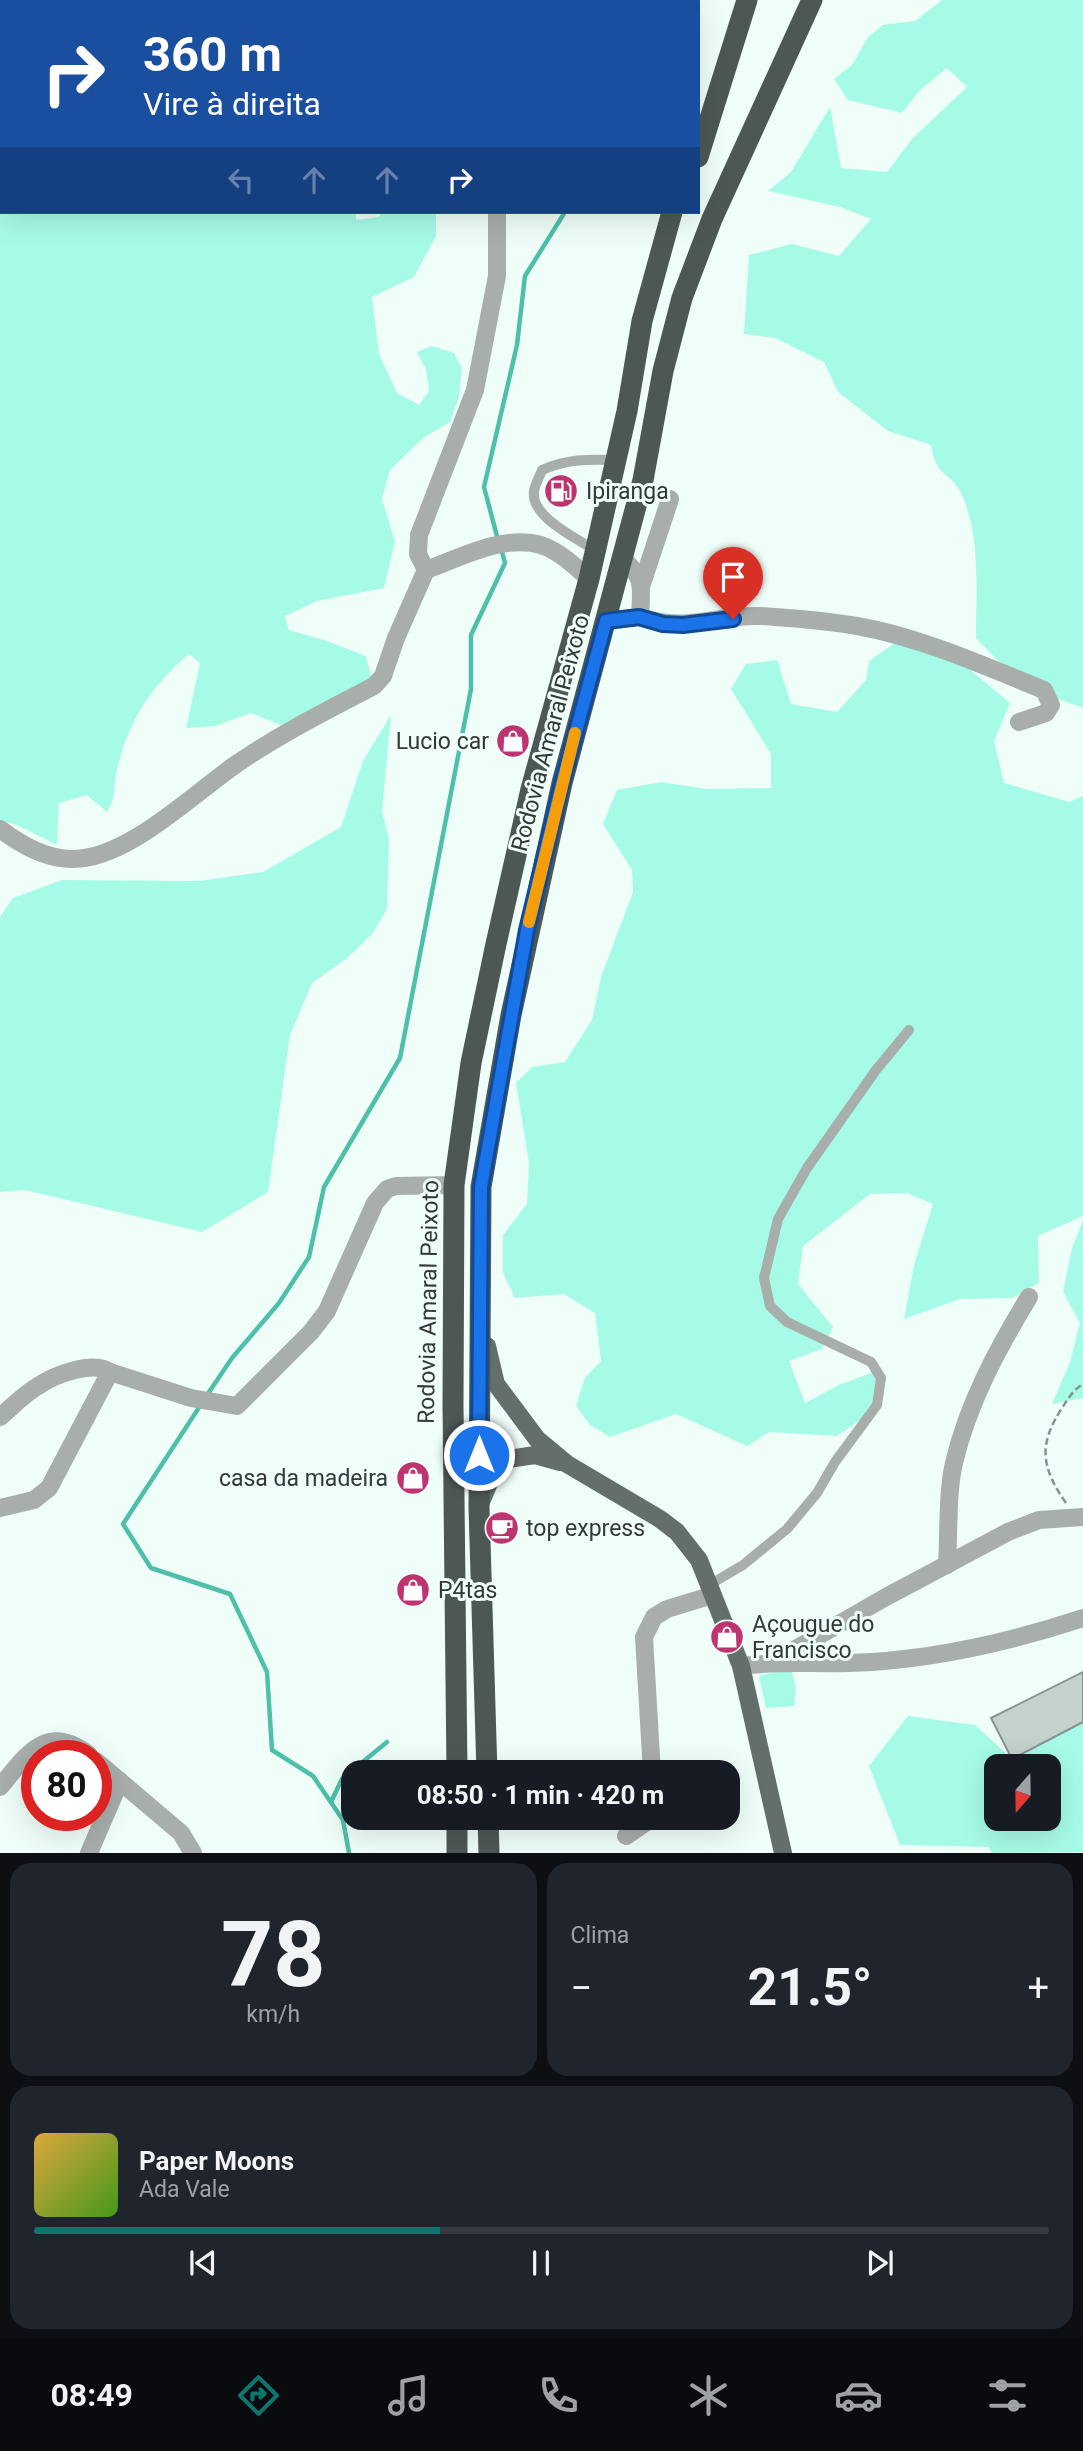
<!DOCTYPE html>
<html lang="pt">
<head>
<meta charset="utf-8">
<style>
  body { margin:0; font-family:Roboto,sans-serif; background:#20242c; color:#f1f3f6; height:100vh; display:flex; flex-direction:column; font-size:26px; white-space:nowrap }
  * { box-sizing:border-box; margin:0 }
  p { font-size:23px; color:#9ea1a6 }
  .icon { flex:none; width:38px; height:38px; fill:none; stroke:currentColor; stroke-width:2; stroke-linecap:round; stroke-linejoin:round }
  .map { position:relative; height:1853px; overflow:hidden }
  .drawer { display:flex; flex-direction:column; gap:10px; padding:10px; background:#0d0f14; flex:1 }
  .drawer>* { flex:none }
  .banner { position:absolute; left:0px; top:0px; width:700px; height:214px; box-shadow:0 7px 28px #0002; background:#1a4fa0; color:#fff; overflow:hidden }
  .needle { width:46px; rotate:200deg }
  .tools { position:absolute; left:984px; top:1754px; display:grid; gap:14px }
  .tools a { display:grid; place-items:center; width:77px; height:77px; border-radius:14px; background:#171b24; box-shadow:0 7px 28px #0002; font-size:35px }
  .speed { position:absolute; left:21px; top:1740px; display:flex; gap:14px; font-size:35px; font-weight:700; text-align:center }
  .speed>* { display:grid; place-content:center; width:91px; height:91px; border-radius:50%; background:#171b24; box-shadow:0 7px 28px #0002; line-height:1 }
  .speed .limit { border:10px solid #d22; background:#fff; color:#111 }
  .pin { position:absolute; display:grid; place-items:center; width:60px; height:60px; color:#fff; margin:-72px -30px; border-radius:50% 50% 50% 0; rotate:-45deg; box-shadow:0 0 7px #0007 }
  .pin .icon { rotate:45deg }
  .me { position:absolute; width:77px; margin:-38px; rotate:0deg; stroke-linejoin:round; filter:drop-shadow(0 0 5px #0008) }
  .turn { display:flex; align-items:center; gap:24px; height:147px; padding:0 28px; font-size:32px }
  .turn .icon { width:91px; height:91px; stroke-width:2.5 }
  .turn b { display:block; font-size:49px; line-height:60px }
  .lanes { display:flex; align-items:center; height:66px; padding:0 28px; background:#0003; justify-content:center; gap:35px; direction:ltr }
  .lanes .off { opacity:.35 }
  .big { font-size:52px; font-weight:700; line-height:1.1 }
  .drawer .widget { flex:1; display:flex; flex-direction:column; justify-content:center; gap:10px; min-width:0; padding:0 24px; border-radius:21px; background:#20242c }
  .drawer .dial { align-items:center; gap:0 }
  .dial b { font-size:91px; line-height:1 }
  .song { display:flex; align-items:center; gap:21px }
  .cover { width:84px; height:84px; border-radius:10px; background:linear-gradient(135deg,hsl(40 70% 55%),hsl(100 70% 35%)) }
  .played { height:7px; border-radius:4px; background:linear-gradient(90deg,#0f766e 40%,#363941 40%) }
  .keys { display:flex; justify-content:space-around; direction:ltr }
  .heat { display:flex; justify-content:space-between; align-items:center; font-size:38px; direction:ltr }
  .drawer .tiles { flex:1; display:grid; gap:10px; grid-template-columns:1fr 1fr }
  .widget:last-child { grid-column:span 2 }
  .trip { position:absolute; left:341px; top:1760px; width:399px; height:70px; border-radius:21px; background:#171b24; box-shadow:0 7px 28px #0002; font-weight:700; line-height:70px; text-align:center }
  .tabs { display:flex; height:112px; justify-content:space-around; align-items:center; background:#090b0e; color:#9ea1a6 }
  .tabs .icon { width:49px; height:49px }
  .tabs .current { color:#0f766e }
  .tabs b { font-size:32px; color:#f1f3f6 }
  .map>svg:first-child { display:block }
</style>
</head>
<body>
<div class="map">
<svg width="1083" height="1853" viewBox="0 0 1083 1853">
  <rect width="100%" height="100%" fill="#f0fefa"/>
  <g fill="#a6fbe7" fill-rule="evenodd">
    <path d="M0 0H286L2 2V212H356V220L379 217 382 212H436V236L414 277 372 297 379 354 397 393 419 405 429 391 426 370 417 352 432 346 454 353 462 369 459 397 450 422 423 438 390 470 382 499 395 542 384 588 317 601 285 616 289 630 324 640 366 656 373 683 288 728 251 713 215 726 186 728 200 663 189 654C149 688 127 723 116 775 113 793 117 795 107 812L87 795 59 803 57 845 17 825 0 821Z"/>
    <path d="M942 0H1083V708L1021 685 976 638C976 594 981 534 961 493 950 471 936 478 931 445L888 431 838 392 824 362 775 338 744 334 749 255 792 244 839 256 871 219 840 207 768 191 791 172 830 107 841 168 887 172 912 139 967 87 947 68 920 90 902 113 848 100 834 79 852 65 868 37 883 25 915 21Z"/>
    <path d="M909 633 938 643 1010 703 994 741 1004 783 1069 802 1083 796V1216L1038 1236 1039 1283 1012 1298 960 1299 904 1319 914 1265 933 1204 907 1193 870 1194 803 1246 798 1284 833 1327 822 1349 789 1361 805 1403 839 1385 879 1370 872 1412 837 1436 769 1432 747 1446 676 1414 610 1437 590 1425 576 1406 585 1378 601 1361 595 1313 564 1294 515 1298 503 1273V1235L527 1204 529 1163 516 1083 532 1067 565 1062 592 1020 601 977 633 892 632 870 603 824 617 790 661 782 707 789 771 788V754L731 689 746 664 777 660 791 704 837 712 866 680 869 661Z"/>
    <path d="M391 715 382 811 389 839 387 909 372 934 346 959 312 983 290 1035 268 1192 202 1232 25 1190 0 1192V917L13 898 62 880 199 881 263 872 341 827 363 761Z"/>
    <path d="M1083 1220V1398L1052 1404 1070 1362 1080 1323 1063 1292 1072 1248Z"/>
    <path d="M791 1668 796 1689 794 1706 766 1708 759 1676Z"/>
    <path d="M908 1716 975 1725 1012 1759 1083 1722V1852L992 1853 989 1847 900 1845 869 1766ZM996 1766H1048V1818H996Z"/>
  </g>
  <g fill="none" stroke-linecap="round" stroke-linejoin="round">
    <g stroke="#4ec0aa" stroke-width="4.5">
      <path d="M602 2V0"/>
      <path d="M498 540 484 487 517 345 525 276 565 212"/>
      <path d="M207 1395 232 1358 279 1303 309 1257 324 1187 400 1058 471 689V635L505 563 501 548"/>
      <path d="M200 1406 123 1524 151 1568 230 1594 267 1672 272 1750 313 1776 343 1820 349 1853"/>
      <path d="M331 1802 342 1779 387 1742"/>
    </g>
  </g>
  <path fill="#c4d2ce" stroke="#86938f" stroke-width="2" d="M1083 1672V1722L1012 1759 991 1718Z"/>
  <g fill="none" stroke-linecap="round" stroke-linejoin="round">
    <path stroke="#899290" stroke-width="2.5" stroke-dasharray="7 3.5" stroke-linecap="butt" d="M1066 1503C1041 1467 1038 1445 1062 1408 1068 1399 1073 1390 1083 1384"/>
    <g stroke="#a8aeac" stroke-width="10">
      <path d="M596 551C577 538 530 517 534 491 535 484 540 476 542 470 567 459 588 459 615 460"/>
      <path d="M709 1585 743 1565 787 1529 817 1493 835 1462 877 1405 881 1378 871 1362 787 1322 770 1306 764 1278 778 1219 807 1168 876 1070 909 1030"/>
    </g>
    <g stroke="#a8aeac" stroke-width="18">
      <path d="M418 0 420 2"/>
      <path d="M426 570C460 558 503 534 541 545 559 551 575 566 589 579"/>
      <path d="M642 584 670 499"/>
      <path d="M640 617C690 633 715 614 761 616 793 618 826 621 857 626 920 637 985 666 1044 690L1051 705 1046 713 1019 722"/>
      <path d="M606 621 640 617C641 590 646 577 622 559"/>
      <path d="M0 829C21 845 45 859 72 859 126 860 192 795 235 765 278 735 328 710 374 686L383 676 396 638 426 570 418 554 419 535 475 390 497 276V212"/>
      <path d="M110 1372 191 1398 237 1406 311 1332 327 1311 375 1203 387 1189 396 1186 454 1185"/>
      <path d="M0 1417C12 1407 24 1394 38 1386 54 1375 93 1360 110 1372L49 1488 34 1500 0 1508"/>
      <path d="M947 1565C949 1533 947 1493 954 1463 968 1403 998 1348 1029 1297"/>
      <path d="M773 1662 886 1597 1008 1532 1039 1520 1083 1517"/>
      <path d="M741 1666C777 1661 811 1664 848 1663 928 1661 1007 1643 1083 1618"/>
      <path d="M96 1761 181 1833 193 1853"/>
      <path d="M652 1773 644 1637 654 1617 667 1609 713 1595"/>
      <path d="M0 1787C27 1755 46 1722 89 1755"/>
      <path d="M626 1836 645 1823 647 1818"/>
      <path d="M89 1853 120 1781"/>
    </g>
    <g stroke="#646f6c" stroke-width="18">
      <path d="M487 1346 496 1384 537 1439 567 1464 660 1519 677 1532 699 1560 741 1666 783 1853"/>
      <path d="M481 1502 491 1478 508 1459 535 1455 560 1462"/>
    </g>
    <g stroke="#4d5855" stroke-width="21">
      <path d="M698 157 747 0"/>
      <path d="M457 1773 453 1404 454 1185 471 1063 496 944 531 789 589 579 627 411 642 321 672 212"/>
      <path d="M487 1773 479 1508 481 1187 511 1015 562 783 643 480 663 371 682 298 712 219 812 0"/>
      <path d="M457 1818V1853"/>
      <path d="M488 1818 489 1853"/>
    </g>
  </g>
  <g fill="none" stroke-linecap="round" stroke-linejoin="round">
    <g stroke="#114b97" stroke-width="18">
      <path id="route" d="M479 1455 481 1187 527 930 562 783 606 621 639 617 663 624 683 625 733 619"/>
    </g>
    <use href="#route" stroke="#1a73e8" stroke-width="12"/>
    <path stroke="#f59e0b" stroke-width="12" d="M529 922 575 733"/>
  </g>
  <defs>
    <g id="fuel-disc" transform="scale(1.75)"><circle r="9.5" fill="#bd3471" stroke="#f0fefa"/><path d="M-5.5-6h7V0h2V4h1.3V-2.5L3-4.5l.8-.8L6-3V5H2.5V1h-1V6h-7ZM-4.2-4.7v3.2H.2V-4.7Z" fill="#fff"/></g>
    <g id="shop-disc" transform="scale(1.75)"><circle r="9.5" fill="#bd3471" stroke="#f0fefa"/><path d="M-5-2.5h2.3a2.7 3.5 0 0 1 5.4 0H5L5.5 6h-11ZM-1.5-2.5h3a1.5 2.3 0 0 0-3 0Z" fill="#fff"/></g>
    <g id="cafe-disc" transform="scale(1.75)"><circle r="9.5" fill="#bd3471" stroke="#f0fefa"/><path d="M-5.5-4.5H6V0H3Q3 3.5 0 3.5H-2.5Q-5.5 3.5-5.5 0ZM3-3.2v2h1.7v-2ZM-6 4.5H4V6H-6Z" fill="#fff"/></g>
  </defs>
  <g fill-rule="evenodd">
    <use href="#fuel-disc" x="561" y="491"/>
    <use href="#shop-disc" x="513" y="741"/>
    <use href="#shop-disc" x="413" y="1478"/>
    <use href="#cafe-disc" x="502" y="1528"/>
    <use href="#shop-disc" x="413" y="1590"/>
    <use href="#shop-disc" x="727" y="1637"/>
  </g>
  <g text-anchor="middle" stroke-width="6" stroke-linejoin="round" paint-order="stroke">
    <g font-size="23" fill="#343938" stroke="#f0fefa" text-anchor="start">
      <text x="586" y="499">Ipiranga</text>
      <text x="489" y="749" text-anchor="end">Lucio car</text>
      <text x="388" y="1486" text-anchor="end">casa da madeira</text>
      <text x="526" y="1536">top express</text>
      <text x="438" y="1598">P4tas</text>
      <text x="752" y="1632">Açougue do<tspan x="752" dy="26">Francisco</tspan></text>
    </g>
    <g font-size="23" fill="#343938" stroke="#f0fefa">
      <text transform="translate(550 733) rotate(-75)" y="8">Rodovia Amaral Peixoto</text>
      <text transform="translate(428 1302) rotate(-89)" y="8">Rodovia Amaral Peixoto</text>
    </g>
  </g>
</svg>
<div class="tools">
<a><svg class="needle" viewBox="-14 -14 28 28"><path d="M0-13l5 13h-10z" fill="#e53935"/><path d="M0 13l5-13h-10z" fill="#9ea1a6"/></svg></a>
</div>
<div class="speed"><div class="limit">80</div></div>
<div class="pin" style="left:733px;top:619px;background:#d93025"><svg class="icon" aria-label="arrive" viewBox="0 0 24 24"><path d="M6 21V4h12l-3 4 3 4H6"/></svg></div>
<svg class="me" style="left:479px;top:1455px" viewBox="-20 -20 40 40"><circle r="17" fill="#1a73e8" stroke="#fff" stroke-width="3"/><path d="M0-11L8 9 0 5-8 9z" fill="#fff"/></svg>
<div class="trip">08:50 · 1 min · 420 m</div>
<div class="banner">
<div class="turn"><svg class="icon" aria-label="right" viewBox="0 0 24 24"><path d="M7 20v-9h11M14 6l5 5-5 5"/></svg><div><b>360 m</b>Vire à direita</div></div>
<div class="lanes"><svg class="icon off" aria-label="left" viewBox="0 0 24 24"><path d="M17 20v-9H6M10 6l-5 5 5 5"/></svg><svg class="icon off" aria-label="ahead" viewBox="0 0 24 24"><path d="M12 20V5M6 11l6-6 6 6"/></svg><svg class="icon off" aria-label="ahead" viewBox="0 0 24 24"><path d="M12 20V5M6 11l6-6 6 6"/></svg><svg class="icon" aria-label="right" viewBox="0 0 24 24"><path d="M7 20v-9h11M14 6l5 5-5 5"/></svg></div>
</div>
</div>
<section class="drawer">
<div class="tiles">
<div class="widget dial"><b>78</b><p>km/h</p></div>
<div class="widget"><p>Clima</p>
<div class="heat"><a>−</a><b class="big">21.5°</b><a>+</a></div>
</div>
<div class="widget">
<div class="song"><i class="cover"></i><div><b>Paper Moons</b><p>Ada Vale</p></div></div>
<div class="played"></div>
<div class="keys"><svg class="icon" aria-label="previous" viewBox="0 0 24 24"><path d="M18 5L8 12l10 7zM5 5v14"/></svg><svg class="icon" aria-label="pause" viewBox="0 0 24 24"><path d="M8 5v14M16 5v14"/></svg><svg class="icon" aria-label="next" viewBox="0 0 24 24"><path d="M6 5l10 7-10 7zM19 5v14"/></svg></div>
</div>
</div>
</section>
<nav class="tabs">
<b>08:49</b>
<svg class="icon current" aria-label="directions" viewBox="0 0 24 24"><path d="M12 3l9 9-9 9-9-9zM9 14v-3h6M13 9l2 2-2 2"/></svg>
<svg class="icon" aria-label="music" viewBox="0 0 24 24"><path d="M9 18V5l10-2v13"/><circle cx="6" cy="18" r="3"/><circle cx="16" cy="16" r="3"/></svg>
<svg class="icon" aria-label="phone" viewBox="0 0 24 24"><path d="M5 4h4l2 5-3 2q2 4 5 5l2-3 5 2v4C11 20 4 13 5 4z"/></svg>
<svg class="icon" aria-label="climate" viewBox="0 0 24 24"><path d="M12 3v18M4 7l16 10M4 17L20 7"/></svg>
<svg class="icon" aria-label="car" viewBox="0 0 24 24"><path d="M5 17H2v-5l4-1 3-4h7l3 4 3 1v5h-3M9 17h6M6 11h13"/><circle cx="7" cy="17" r="2"/><circle cx="17" cy="17" r="2"/></svg>
<svg class="icon" aria-label="filters" viewBox="0 0 24 24"><path d="M4 7h16M4 17h16"/><circle cx="9" cy="7" r="2"/><circle cx="15" cy="17" r="2"/></svg>
</nav>
</body>
</html>
